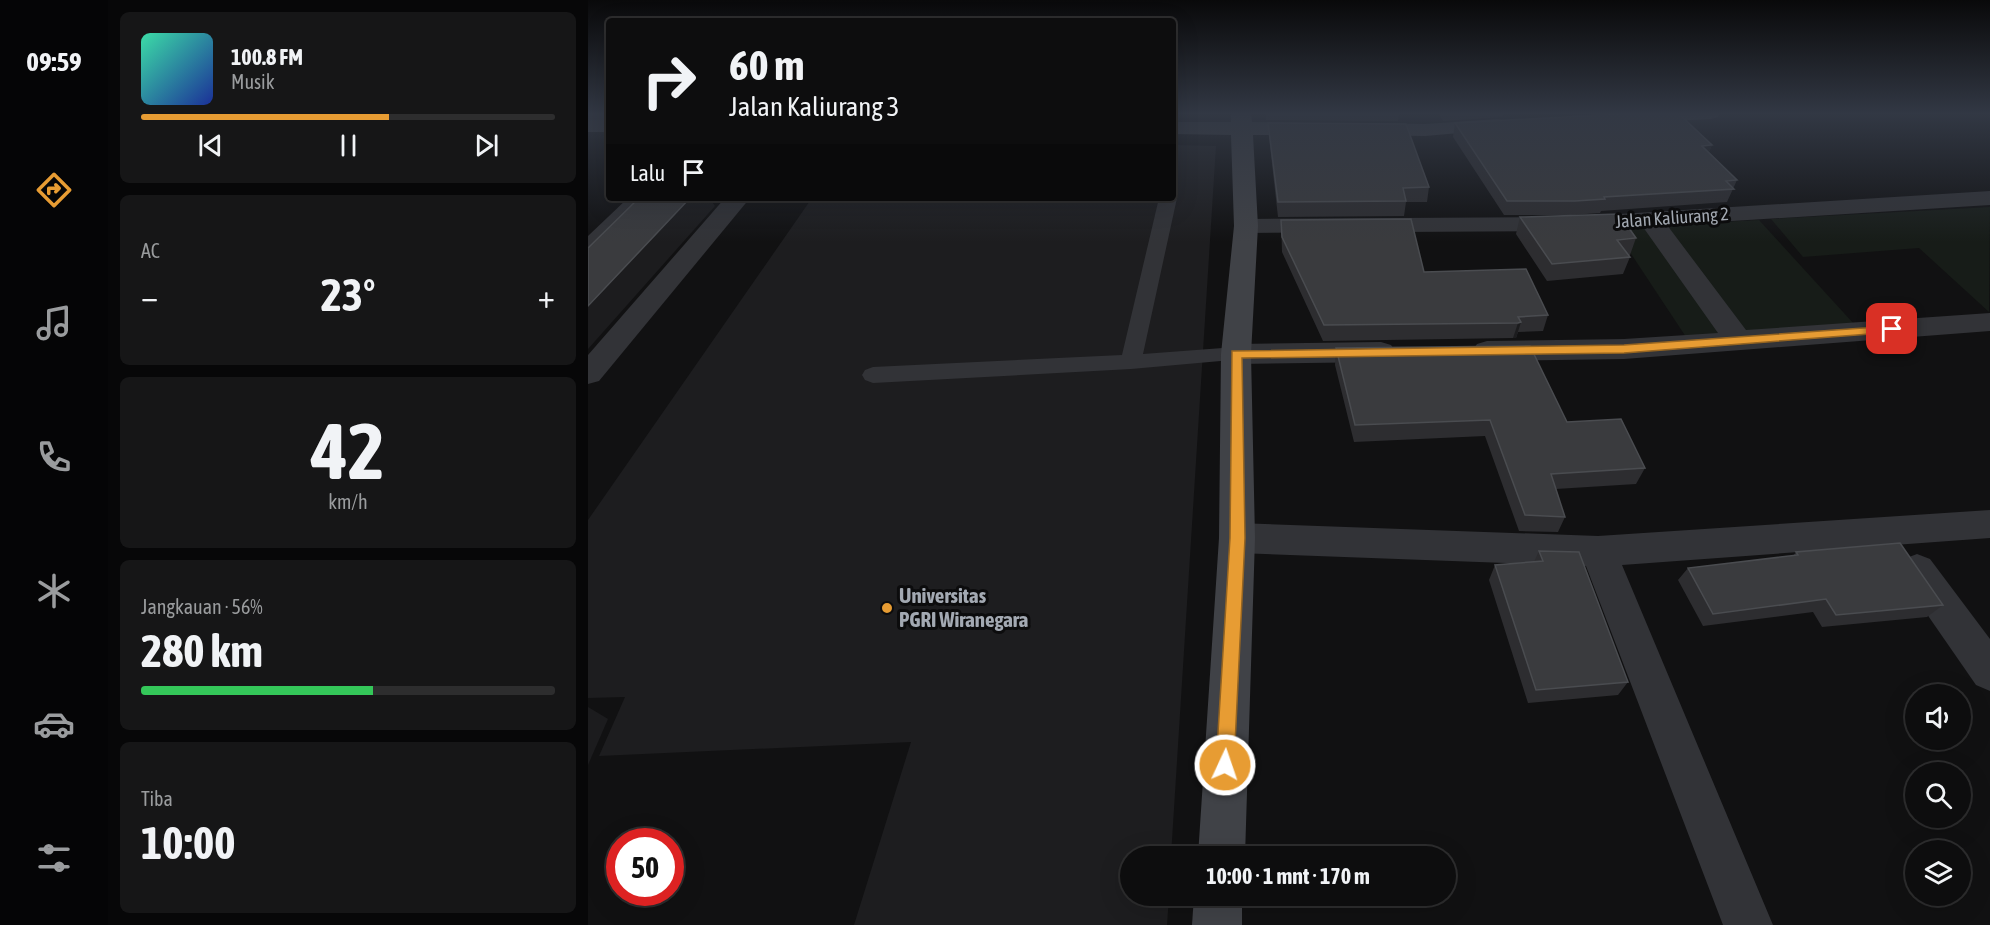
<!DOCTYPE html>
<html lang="id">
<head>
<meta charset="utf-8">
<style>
  body { margin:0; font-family:"Asap Condensed",sans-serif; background:#161617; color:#f1f3f6; height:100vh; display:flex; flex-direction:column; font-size:22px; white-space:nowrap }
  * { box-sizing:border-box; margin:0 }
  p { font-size:20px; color:#9a9c9e }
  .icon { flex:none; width:33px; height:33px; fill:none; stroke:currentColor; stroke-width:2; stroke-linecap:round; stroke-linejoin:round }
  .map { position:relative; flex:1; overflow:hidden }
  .side { display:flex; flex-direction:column; gap:12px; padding:12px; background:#070708; width:480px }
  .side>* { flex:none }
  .hud { position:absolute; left:18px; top:18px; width:570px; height:183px; border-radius:6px; box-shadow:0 6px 24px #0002,0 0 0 2px #2d2d2e; background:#0d0d0e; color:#f1f3f6; overflow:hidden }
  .controls { position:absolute; left:1317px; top:684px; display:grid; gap:12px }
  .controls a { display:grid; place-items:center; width:66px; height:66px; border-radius:50%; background:#0d0d0e; box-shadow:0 6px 24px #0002,0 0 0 2px #2d2d2e; font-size:30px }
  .speed { position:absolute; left:18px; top:828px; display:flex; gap:12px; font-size:30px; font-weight:700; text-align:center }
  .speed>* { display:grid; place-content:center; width:78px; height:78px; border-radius:50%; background:#0d0d0e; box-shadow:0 6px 24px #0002,0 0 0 2px #2d2d2e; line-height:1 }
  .speed .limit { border:9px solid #d22; background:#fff; color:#111 }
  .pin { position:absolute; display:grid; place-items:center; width:51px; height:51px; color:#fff; margin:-26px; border-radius:12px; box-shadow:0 3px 9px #0006 }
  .me { position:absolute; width:66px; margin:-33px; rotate:3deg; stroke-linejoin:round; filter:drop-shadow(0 0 4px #0008) }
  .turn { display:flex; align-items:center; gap:21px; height:126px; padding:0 24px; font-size:27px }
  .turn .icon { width:78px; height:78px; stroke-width:2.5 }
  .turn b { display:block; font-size:42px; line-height:51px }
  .then { display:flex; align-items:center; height:57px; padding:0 24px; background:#0003; gap:12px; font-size:22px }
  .big { font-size:45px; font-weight:700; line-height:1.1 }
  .side .card { flex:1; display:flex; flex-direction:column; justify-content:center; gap:9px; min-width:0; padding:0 21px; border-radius:9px; background:#161617 }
  .side .dial { align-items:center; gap:0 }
  .dial b { font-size:78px; line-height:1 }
  .song { display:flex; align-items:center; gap:18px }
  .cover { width:72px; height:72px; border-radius:9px; background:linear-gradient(135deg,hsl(160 70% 55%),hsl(230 70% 35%)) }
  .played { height:6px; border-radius:3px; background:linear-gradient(90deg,#e79c33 60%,#2d2d2e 60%) }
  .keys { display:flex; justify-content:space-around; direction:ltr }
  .heat { display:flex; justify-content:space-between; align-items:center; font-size:33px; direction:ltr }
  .charge { height:9px; border-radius:4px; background:linear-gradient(90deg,#34c759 56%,#2d2d2e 0) }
  .trip { position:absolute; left:532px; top:846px; width:336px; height:60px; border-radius:30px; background:#0d0d0e; box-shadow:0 6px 24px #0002,0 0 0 2px #2d2d2e; font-weight:700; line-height:60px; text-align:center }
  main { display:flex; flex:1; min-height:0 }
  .menu { display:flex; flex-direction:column; width:108px; justify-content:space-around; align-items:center; background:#050506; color:#9a9c9e }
  .menu .icon { width:42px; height:42px }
  .menu .current { color:#e79c33 }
  .menu b { font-size:27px; color:#f1f3f6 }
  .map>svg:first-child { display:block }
</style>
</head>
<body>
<main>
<nav class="menu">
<b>09:59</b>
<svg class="icon current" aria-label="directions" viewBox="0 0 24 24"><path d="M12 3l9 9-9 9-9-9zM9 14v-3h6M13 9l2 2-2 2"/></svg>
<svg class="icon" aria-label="music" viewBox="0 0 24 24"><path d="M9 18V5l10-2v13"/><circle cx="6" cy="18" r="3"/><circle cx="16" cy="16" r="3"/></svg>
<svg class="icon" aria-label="phone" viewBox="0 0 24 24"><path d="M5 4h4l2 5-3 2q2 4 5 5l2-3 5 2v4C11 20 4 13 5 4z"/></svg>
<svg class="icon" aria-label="climate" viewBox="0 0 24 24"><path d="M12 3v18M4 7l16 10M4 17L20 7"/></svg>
<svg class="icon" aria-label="car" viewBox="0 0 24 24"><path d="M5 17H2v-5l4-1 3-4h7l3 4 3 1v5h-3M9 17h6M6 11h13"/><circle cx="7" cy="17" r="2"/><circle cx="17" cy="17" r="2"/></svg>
<svg class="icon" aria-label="filters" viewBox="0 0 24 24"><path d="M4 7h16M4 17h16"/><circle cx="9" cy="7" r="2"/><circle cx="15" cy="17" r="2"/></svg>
</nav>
<section class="side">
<div class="card">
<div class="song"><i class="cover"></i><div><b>100.8 FM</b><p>Musik</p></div></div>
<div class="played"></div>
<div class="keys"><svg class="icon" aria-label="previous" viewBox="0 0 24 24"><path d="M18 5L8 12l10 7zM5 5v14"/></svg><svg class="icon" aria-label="pause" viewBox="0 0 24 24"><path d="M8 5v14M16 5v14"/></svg><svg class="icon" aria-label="next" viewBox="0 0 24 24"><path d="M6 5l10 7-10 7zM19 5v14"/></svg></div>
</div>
<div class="card"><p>AC</p>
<div class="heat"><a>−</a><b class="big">23°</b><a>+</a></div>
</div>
<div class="card dial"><b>42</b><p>km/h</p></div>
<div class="card"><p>Jangkauan · 56%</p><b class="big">280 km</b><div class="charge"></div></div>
<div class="card"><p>Tiba</p><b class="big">10:00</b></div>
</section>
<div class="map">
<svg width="1402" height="925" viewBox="0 0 1402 925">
  <rect width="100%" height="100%" fill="#111112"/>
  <path fill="#1d1d1f" d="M585 145 628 146 583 856H543V896H581L579 925H266L323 742 11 756 37 697 0 698V520L224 198H585Z"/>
  <g fill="#171c18">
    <path d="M1402 207 1401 312 1331 248 1215 257 1183 219Z"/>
    <path d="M1171 220 1266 324 1098 337 1026 228Z"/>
  </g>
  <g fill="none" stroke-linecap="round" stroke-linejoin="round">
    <g fill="#323337" fill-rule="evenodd">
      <path d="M585 194 589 198 555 354 648 347 655 349 659 354 655 359 543 369 285 383 277 380 274 375 277 370 285 367 534 355 571 198H585Z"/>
      <path d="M40 198H59L6 250 0 252V236Z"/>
    </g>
    <g fill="#323337" fill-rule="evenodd">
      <path d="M21 113V118L7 128 0 130V114Z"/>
      <path d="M1402 191V205L1079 225 1158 330 1402 313V331L1036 359 899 361 889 358 884 351 889 344 899 341 1036 339 1130 333 1055 227 983 231 658 233 649 231 646 226 649 221 658 219 983 217Z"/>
      <path d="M137 198H162L11 381 0 384V355Z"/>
      <path d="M793 342 803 345 808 352 803 359 793 362 648 364 638 361 633 354 638 347 648 344Z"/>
      <path d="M1402 510V538L1034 565 1185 925H1135L998 566 649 553 636 548 631 538 636 528 649 523 1010 536Z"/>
      <path d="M1329 554 1342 559 1402 639V691L1388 685 1316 581 1311 570 1316 559Z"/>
    </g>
    <g fill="#404247" fill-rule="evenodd">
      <path d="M643 113H663L664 122 724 123 731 125 735 129 731 133 724 135H665L670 226 663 354 667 538 657 856H610L631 538 633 354 646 226 643 135 585 134V122H643Z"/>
      <path d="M1041 113H1133L1130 117 1123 119 1048 123 1041 121 1038 117Z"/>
      <path d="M910 119 917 121 920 125 917 129 837 136 776 135 769 133 765 129 769 125 776 123 837 124Z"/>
      <rect x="0" y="120" width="21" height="12"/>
      <path d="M606 896H654V925H604Z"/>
    </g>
  </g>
  <g fill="#2d2d30">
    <path d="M678 113H811L810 121 678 120Z"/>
    <path d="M850 113H915L914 117 855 121Z"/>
    <path d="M680 123 841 187 839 202H818L816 216 690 217 681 137Z"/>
    <path d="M867 123 1124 145 1121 152 1149 180 1139 202 1013 211 1012 213 983 215H916L865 137Z"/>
    <path d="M932 217 1048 238 1042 255H1040L1042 257 1035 274 959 281 928 234Z"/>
    <path d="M693 220 836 272 960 315 955 331 930 332 928 338H925L735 341 694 252Z"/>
    <path d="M748 348 979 422 1057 468 1048 484 968 489 977 517 970 532 931 531 897 436 766 442 747 365Z"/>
    <path d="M951 551 1040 682 1030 695 940 703 901 580 907 565 946 562Z"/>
    <path d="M1208 552 1355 605 1339 617 1234 627 1225 612 1115 626 1090 580 1100 568 1205 556Z"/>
  </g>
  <g fill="#1c1c1e">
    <path d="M1124 145 1118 158 1114 146Z"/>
    <path d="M102 198H121L127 206 0 349V306Z"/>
    <path d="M933 322 928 338H925L930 323Z"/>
    <path d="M0 707 20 719 0 765Z"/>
  </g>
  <g fill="#3a3b3e" stroke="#4a4c50" stroke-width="1.5">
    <path d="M1050 113H1090L1124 145 1114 146 1149 180 1138 181 1146 189 1016 197 1017 199 987 201H919L867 123Z"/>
    <path d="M680 123 818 124 841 187 815 188 818 201 690 202Z"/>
    <path d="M51 198H102L0 306V248Z"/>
    <path d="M1031 214 1048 238 1029 240 1042 257 964 264 932 217Z"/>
    <path d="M823 219 836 272 938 269 960 315 930 317 933 322 930 323 736 325 694 237 693 220Z"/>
    <path d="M942 346 979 422 1033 419 1057 468 963 474 977 517 937 515 902 420 767 425 748 348Z"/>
    <path d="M1312 543 1355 605 1248 615 1238 599 1125 614 1100 568 1210 555 1208 552Z"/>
    <path d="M951 551 991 552 1040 682 948 690 907 565 955 561Z"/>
  </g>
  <linearGradient id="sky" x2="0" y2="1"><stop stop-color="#09090a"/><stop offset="0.47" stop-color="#323844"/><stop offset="1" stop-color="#323844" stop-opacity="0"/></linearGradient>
  <rect width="1402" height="242" fill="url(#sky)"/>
  <path fill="#e79c33" stroke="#966521" stroke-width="1.5" d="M1304 326 1309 329 1308 332 1036 353 654 358 657 538 646 765 644 772 637 775 631 772 628 765 642 538 644 351 1036 345Z"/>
  <circle fill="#e79c33" stroke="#0c0c0d" stroke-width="2" cx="299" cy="608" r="6"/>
  <g text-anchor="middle" stroke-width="6" stroke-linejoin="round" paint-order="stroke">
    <g font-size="18" fill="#a3a9b2" stroke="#0c0c0d">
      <text transform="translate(1084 218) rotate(-4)" y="6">Jalan Kaliurang 2</text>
    </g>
    <g font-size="21" font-weight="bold" fill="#a3a9b2" stroke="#0c0c0d" text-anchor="start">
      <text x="311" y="603">Universitas<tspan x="311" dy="24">PGRI Wiranegara</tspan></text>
    </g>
  </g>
</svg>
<div class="controls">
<a><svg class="icon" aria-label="sound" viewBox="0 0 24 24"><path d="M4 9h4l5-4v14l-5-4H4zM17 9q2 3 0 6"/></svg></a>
<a><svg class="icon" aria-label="search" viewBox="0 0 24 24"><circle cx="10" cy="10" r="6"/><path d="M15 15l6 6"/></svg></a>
<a><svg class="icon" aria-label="layers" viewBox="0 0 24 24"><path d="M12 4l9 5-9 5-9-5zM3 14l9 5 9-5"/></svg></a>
</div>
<div class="speed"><div class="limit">50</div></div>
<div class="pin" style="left:1304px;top:329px;background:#d93025"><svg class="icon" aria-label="arrive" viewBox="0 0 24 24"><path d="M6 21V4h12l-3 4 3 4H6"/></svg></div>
<svg class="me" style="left:637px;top:765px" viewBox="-20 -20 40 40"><circle r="17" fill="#e79c33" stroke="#fff" stroke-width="3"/><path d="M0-11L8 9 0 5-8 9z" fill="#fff"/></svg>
<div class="trip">10:00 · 1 mnt · 170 m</div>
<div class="hud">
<div class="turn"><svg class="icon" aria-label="right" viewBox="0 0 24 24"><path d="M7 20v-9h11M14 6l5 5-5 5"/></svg><div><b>60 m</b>Jalan Kaliurang 3</div></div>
<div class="then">Lalu<svg class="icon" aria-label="arrive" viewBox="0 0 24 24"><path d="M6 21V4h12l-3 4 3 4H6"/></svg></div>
</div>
</div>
</main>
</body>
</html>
